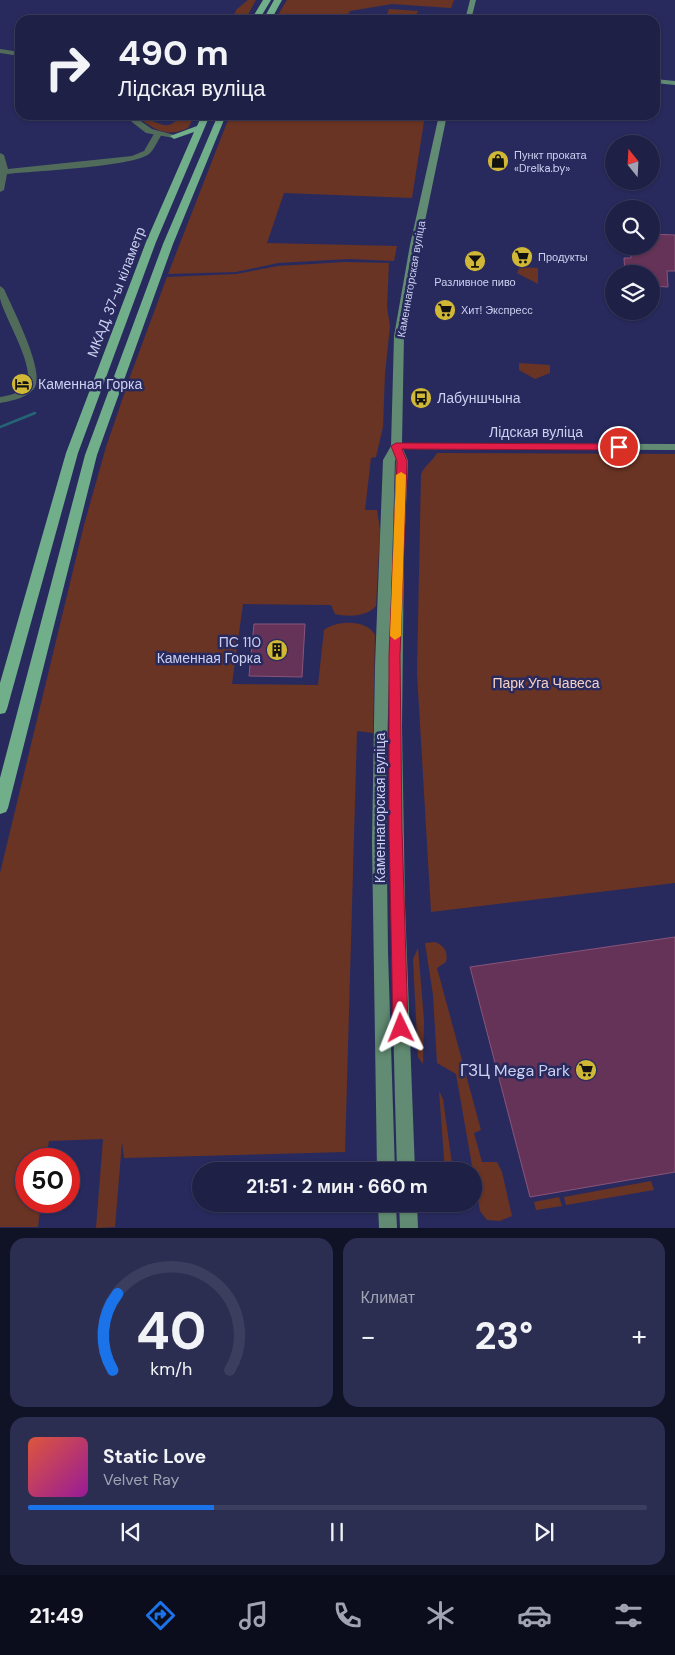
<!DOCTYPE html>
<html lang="ru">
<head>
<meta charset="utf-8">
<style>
  body { margin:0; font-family:"DM Sans",sans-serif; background:#2b2d51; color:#f1f3f6; height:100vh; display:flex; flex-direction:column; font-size:19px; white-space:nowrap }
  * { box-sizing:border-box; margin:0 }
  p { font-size:16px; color:#a1a3b3 }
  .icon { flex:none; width:28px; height:28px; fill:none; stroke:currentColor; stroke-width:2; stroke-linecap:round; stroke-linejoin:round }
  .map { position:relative; height:1228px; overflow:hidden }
  .panel { display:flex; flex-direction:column; gap:10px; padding:10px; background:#101226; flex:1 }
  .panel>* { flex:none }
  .banner { position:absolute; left:15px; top:15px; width:645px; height:105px; border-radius:15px; box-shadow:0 1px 4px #0004,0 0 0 1px #3c3e5f; background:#1e2046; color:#f1f3f6; overflow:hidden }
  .needle { width:32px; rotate:342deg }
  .buttons { position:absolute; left:605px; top:135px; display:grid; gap:10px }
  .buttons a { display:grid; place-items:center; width:55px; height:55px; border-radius:50%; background:#1e2046; box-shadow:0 1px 4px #0004,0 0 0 1px #3c3e5f; font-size:25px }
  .speed { position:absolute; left:15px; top:1148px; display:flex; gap:10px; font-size:25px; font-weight:700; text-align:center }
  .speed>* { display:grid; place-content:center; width:65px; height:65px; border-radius:50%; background:#1e2046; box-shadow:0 1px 4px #0004,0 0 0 1px #3c3e5f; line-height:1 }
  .speed .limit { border:8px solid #d22; background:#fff; color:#111 }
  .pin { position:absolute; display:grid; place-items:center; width:42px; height:42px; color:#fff; margin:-21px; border:2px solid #fff; border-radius:50%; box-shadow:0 1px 5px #0007 }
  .me { position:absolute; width:55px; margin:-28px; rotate:358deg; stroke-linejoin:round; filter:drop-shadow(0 0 4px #0008) }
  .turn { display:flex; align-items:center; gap:18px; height:105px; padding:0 20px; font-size:22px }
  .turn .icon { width:65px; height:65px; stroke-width:2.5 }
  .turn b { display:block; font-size:35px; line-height:42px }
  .big { font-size:38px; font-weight:700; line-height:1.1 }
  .panel .widget { flex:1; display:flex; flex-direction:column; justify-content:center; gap:8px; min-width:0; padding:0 18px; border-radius:15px; background:#2b2d51 }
  .panel .dial { align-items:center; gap:0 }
  .dial svg { height:130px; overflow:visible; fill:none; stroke:#3c3e5f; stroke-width:7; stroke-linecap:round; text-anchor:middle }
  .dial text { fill:#f1f3f6; stroke:none }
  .song { display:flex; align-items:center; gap:15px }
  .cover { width:60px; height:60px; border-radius:8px; background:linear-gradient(135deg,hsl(10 70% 55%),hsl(300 70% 35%)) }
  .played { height:5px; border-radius:2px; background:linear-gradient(90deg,#1a73e8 30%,#3c3e5f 30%) }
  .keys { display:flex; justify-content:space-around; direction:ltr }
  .heat { display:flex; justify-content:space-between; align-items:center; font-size:28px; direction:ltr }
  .panel .tiles { flex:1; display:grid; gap:10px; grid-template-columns:1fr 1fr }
  .widget:last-child { grid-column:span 2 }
  .trip { position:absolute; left:192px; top:1162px; width:290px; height:50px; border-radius:25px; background:#1e2046; box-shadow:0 1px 4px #0004,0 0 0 1px #3c3e5f; font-weight:700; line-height:50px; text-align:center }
  .dock { display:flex; height:80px; justify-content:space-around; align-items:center; background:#0c0d1c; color:#a1a3b3 }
  .dock .icon { width:35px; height:35px }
  .dock .current { color:#1a73e8 }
  .dock b { font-size:22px; color:#f1f3f6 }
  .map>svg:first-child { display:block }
</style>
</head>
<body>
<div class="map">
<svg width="675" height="1228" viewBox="0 0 675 1228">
  <rect width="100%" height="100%" fill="#282a5d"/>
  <g fill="#693424">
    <path d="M248 0H256L245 20H231L237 9Z"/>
    <path d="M287 0H454L451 8 392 4 350 11 345 20H275Z"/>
    <path d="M389 9 418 11 415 19 386 17Z"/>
    <path d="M135 115C151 115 167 138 180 115H195L188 128C166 139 152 128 135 115Z"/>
    <path d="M230 115H425L412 198 284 193 267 243 397 246 394 261 349 259 278 263 236 272 168 274Z"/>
    <path d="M345 262 389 263 387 307 390 326 385 373 383 427 376 457 371 458 365 510H377L380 530 376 606C367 617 347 617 335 614L331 605 243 604 232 684 318 685 324 630C336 620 367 619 375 635L373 733 357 731 345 1152 124 1158 122 1142 115 1227 96 1228 103 1139 49 1141 46 1159H26V1201H41L38 1227H0V873L84 525 106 447 131 374 167 277 236 274 278 266Z"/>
    <path d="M520 267 538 268V284L517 273Z"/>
    <path d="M519 363 550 365V373L535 379 519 370Z"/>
    <path d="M437 453 675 454V883L431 912 417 673 421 474C425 465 433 461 437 453Z"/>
    <path d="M435 942C445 946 448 952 446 962L437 968 481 1130 474 1133 482 1162H497L502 1172 512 1216 500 1221 487 1220 480 1211 456 1074 437 1063 433 995 425 943Z"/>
    <path d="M418 948 424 1020 423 1064 418 1057 413 959Z"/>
    <path d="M439 1091 443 1099 453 1171H445Z"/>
    <path d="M651 1181 654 1190 566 1205 564 1197Z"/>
    <path d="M559 1197 562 1206 536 1210 534 1202Z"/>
  </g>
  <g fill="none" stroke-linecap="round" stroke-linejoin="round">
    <path stroke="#246576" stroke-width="2.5" d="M0 427 35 413"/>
  </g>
  <g fill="#643357" stroke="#8a547b">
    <path d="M651 234 675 235V271H667L668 287 651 286V274H625L624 258H631L630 246H651Z"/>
    <path d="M254 624H305L302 677 249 676Z"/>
    <path d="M675 937V1172L530 1197 470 967Z"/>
  </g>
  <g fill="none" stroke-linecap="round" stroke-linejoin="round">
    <g fill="#516b5b" fill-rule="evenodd">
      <path d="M155 132 162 134C158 140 154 150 149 154 132 167 33 171 7 174L4 190 0 192V153L4 155 8 169 132 156 144 151Z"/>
      <path d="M0 286 4 289C12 307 45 371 35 387 28 398 11 401 0 403V397C8 396 19 393 25 387 39 371 3 316 0 298 0 295 0 290 0 286Z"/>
    </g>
    <g fill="#516b5b" fill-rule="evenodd">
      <path d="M0 49 20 52V56L0 53Z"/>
      <path d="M123 115H132L152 129 178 136 174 138 146 133Z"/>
    </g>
    <g fill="#618b72" fill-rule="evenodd">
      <path d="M470 0H476L471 20H465Z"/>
      <path d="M655 79 675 81V85L655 83Z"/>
      <path d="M439 115H447L420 245 404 336 402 443 675 444V450L403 449 408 461 404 550 402 727 405 905 415 1171H397C390 934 386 698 396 461L395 458V460L386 788 388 952 395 1171H377L372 842 375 665 383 460 391 446 394 336 410 245Z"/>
      <path d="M378 1204H396L397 1228H379Z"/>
      <path d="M399 1204H417L418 1228H400Z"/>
    </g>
    <g fill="#71af8b" fill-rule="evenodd">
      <path d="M263 0H271L259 20H251Z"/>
      <path d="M274 0H282L271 20H263Z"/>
      <path d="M202 115H210L156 242 78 453 7 709 5 713 0 714V683L66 453 146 242 194 132 174 139 170 136 197 126Z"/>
      <path d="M218 115H226L173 244 97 455 8 808 6 812 0 814V778L85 455 163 244Z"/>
    </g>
  </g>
  <path fill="#e11d48" stroke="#92132f" d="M396 443 619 444 624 447 619 450 402 449 407 461 400 656 402 830 408 1028 406 1032 401 1034 395 1032 393 1028 389 830V656L397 461 391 446Z"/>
  <path fill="#f59e0b" d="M401 472 406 475 401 636 395 640 390 636 396 475Z"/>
  <defs>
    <g id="shop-disc" transform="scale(1.125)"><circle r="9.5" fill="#d0b836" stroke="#282a5d"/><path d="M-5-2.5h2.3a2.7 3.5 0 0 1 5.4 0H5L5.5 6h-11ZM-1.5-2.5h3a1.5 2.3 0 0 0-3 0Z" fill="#111"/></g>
    <g id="supermarket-disc" transform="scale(1.125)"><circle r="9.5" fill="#d0b836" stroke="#282a5d"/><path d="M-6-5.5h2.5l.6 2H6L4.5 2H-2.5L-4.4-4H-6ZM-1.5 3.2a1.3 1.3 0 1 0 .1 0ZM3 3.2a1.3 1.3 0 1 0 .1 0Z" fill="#111"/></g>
    <g id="bar-disc" transform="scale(1.125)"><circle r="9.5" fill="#d0b836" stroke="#282a5d"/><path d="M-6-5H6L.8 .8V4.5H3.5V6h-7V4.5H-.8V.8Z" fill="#111"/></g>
    <g id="hotel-disc" transform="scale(1.125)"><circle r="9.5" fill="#d0b836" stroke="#282a5d"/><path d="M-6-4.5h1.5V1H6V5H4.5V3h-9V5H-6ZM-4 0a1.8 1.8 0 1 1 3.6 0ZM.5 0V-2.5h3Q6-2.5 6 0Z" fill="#111"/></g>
    <g id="bus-disc" transform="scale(1.125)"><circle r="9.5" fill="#d0b836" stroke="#282a5d"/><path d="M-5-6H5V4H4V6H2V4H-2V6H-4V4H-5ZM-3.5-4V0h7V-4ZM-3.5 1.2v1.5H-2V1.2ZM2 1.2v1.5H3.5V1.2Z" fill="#111"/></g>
    <g id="building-disc" transform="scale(1.125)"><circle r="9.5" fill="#d0b836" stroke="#282a5d"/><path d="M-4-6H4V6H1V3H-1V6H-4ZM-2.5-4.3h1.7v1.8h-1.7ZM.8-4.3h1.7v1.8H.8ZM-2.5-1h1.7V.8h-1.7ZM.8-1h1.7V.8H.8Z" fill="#111"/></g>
  </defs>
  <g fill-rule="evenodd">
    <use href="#shop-disc" x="498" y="161"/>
    <use href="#supermarket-disc" x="522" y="257"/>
    <use href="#bar-disc" x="475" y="261"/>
    <use href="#supermarket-disc" x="445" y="310"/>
    <use href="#hotel-disc" x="22" y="384"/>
    <use href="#bus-disc" x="421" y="398"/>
    <use href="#building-disc" x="277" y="650"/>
    <use href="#supermarket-disc" x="586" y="1070"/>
  </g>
  <g text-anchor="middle" stroke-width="5" stroke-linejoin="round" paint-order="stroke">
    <g font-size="11" fill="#cbd0f0" stroke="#282a5d" text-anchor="start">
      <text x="514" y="159">Пункт проката<tspan x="514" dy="13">«Drelka.by»</tspan></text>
      <text x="538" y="261">Продукты</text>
      <text x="475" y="286" text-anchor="middle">Разливное пиво</text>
      <text x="461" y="314">Хит! Экспресс</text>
    </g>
    <g font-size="11" fill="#cbd0f0" stroke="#282a5d">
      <text transform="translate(411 279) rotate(-80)" y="4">Каменнагорская вуліца</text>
    </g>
    <g font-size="14" fill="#cbd0f0" stroke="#282a5d">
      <text transform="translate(116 292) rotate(-69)" y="5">МКАД, 37-ы кіламетр</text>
      <text x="536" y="437">Лідская вуліца</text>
      <text transform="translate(380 808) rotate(-90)" y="5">Каменнагорская вуліца</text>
    </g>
    <g font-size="14" fill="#cbd0f0" stroke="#282a5d" text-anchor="start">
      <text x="38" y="389">Каменная Горка</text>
      <text x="437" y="403">Лабуншчына</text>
      <text x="261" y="647" text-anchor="end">ПС 110<tspan x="261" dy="16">Каменная Горка</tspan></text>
    </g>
    <g font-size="14" fill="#f7d0c4" stroke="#282a5d">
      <text x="546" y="688">Парк Уга Чавеса</text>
    </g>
    <g font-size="16" fill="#cbd0f0" stroke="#282a5d" text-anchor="end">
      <text x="570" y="1076">ГЗЦ Mega Park</text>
    </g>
  </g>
</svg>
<div class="buttons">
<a><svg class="needle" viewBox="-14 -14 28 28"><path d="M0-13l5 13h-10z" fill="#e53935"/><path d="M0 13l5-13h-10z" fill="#a1a3b3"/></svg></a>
<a><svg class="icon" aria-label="search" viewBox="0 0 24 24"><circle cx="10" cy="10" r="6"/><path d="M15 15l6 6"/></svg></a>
<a><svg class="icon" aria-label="layers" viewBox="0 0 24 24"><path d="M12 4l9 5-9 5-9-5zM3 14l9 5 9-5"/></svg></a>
</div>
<div class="speed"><div class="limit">50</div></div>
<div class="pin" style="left:619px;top:447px;background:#d93025"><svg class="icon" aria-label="arrive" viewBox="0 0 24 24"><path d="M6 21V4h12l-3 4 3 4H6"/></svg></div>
<svg class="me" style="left:401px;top:1028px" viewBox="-20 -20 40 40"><path d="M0-17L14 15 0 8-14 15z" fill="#e11d48" stroke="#fff" stroke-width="4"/></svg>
<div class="trip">21:51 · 2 мин · 660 m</div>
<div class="banner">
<div class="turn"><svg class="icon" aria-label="right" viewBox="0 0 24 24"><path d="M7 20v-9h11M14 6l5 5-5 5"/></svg><div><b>490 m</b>Лідская вуліца</div></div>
</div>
</div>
<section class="panel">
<div class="tiles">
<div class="widget dial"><svg viewBox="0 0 100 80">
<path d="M14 69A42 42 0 1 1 86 69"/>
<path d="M14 69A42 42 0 0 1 17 22" stroke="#1a73e8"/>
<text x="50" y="56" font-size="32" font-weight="700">40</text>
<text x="50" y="72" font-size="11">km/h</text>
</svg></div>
<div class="widget"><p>Климат</p>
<div class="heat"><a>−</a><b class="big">23°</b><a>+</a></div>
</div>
<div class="widget">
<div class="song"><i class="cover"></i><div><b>Static Love</b><p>Velvet Ray</p></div></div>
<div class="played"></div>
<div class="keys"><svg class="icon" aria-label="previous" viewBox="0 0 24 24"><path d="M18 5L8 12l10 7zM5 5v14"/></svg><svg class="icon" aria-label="pause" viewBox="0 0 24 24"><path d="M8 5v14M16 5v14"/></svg><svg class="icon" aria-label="next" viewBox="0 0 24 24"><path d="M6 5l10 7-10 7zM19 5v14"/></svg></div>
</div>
</div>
</section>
<nav class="dock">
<b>21:49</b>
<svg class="icon current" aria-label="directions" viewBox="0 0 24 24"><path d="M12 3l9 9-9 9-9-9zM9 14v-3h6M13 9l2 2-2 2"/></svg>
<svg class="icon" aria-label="music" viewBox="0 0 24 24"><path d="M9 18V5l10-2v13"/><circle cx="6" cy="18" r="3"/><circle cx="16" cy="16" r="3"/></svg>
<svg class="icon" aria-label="phone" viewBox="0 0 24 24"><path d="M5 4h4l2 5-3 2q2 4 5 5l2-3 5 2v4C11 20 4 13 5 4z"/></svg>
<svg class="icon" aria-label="climate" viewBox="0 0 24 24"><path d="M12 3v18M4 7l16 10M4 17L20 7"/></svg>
<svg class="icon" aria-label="car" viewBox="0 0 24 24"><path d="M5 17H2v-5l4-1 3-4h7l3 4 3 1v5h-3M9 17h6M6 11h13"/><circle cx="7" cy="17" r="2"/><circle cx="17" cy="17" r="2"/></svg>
<svg class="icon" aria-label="filters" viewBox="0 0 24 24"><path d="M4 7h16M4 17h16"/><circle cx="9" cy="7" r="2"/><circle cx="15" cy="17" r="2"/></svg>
</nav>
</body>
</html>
